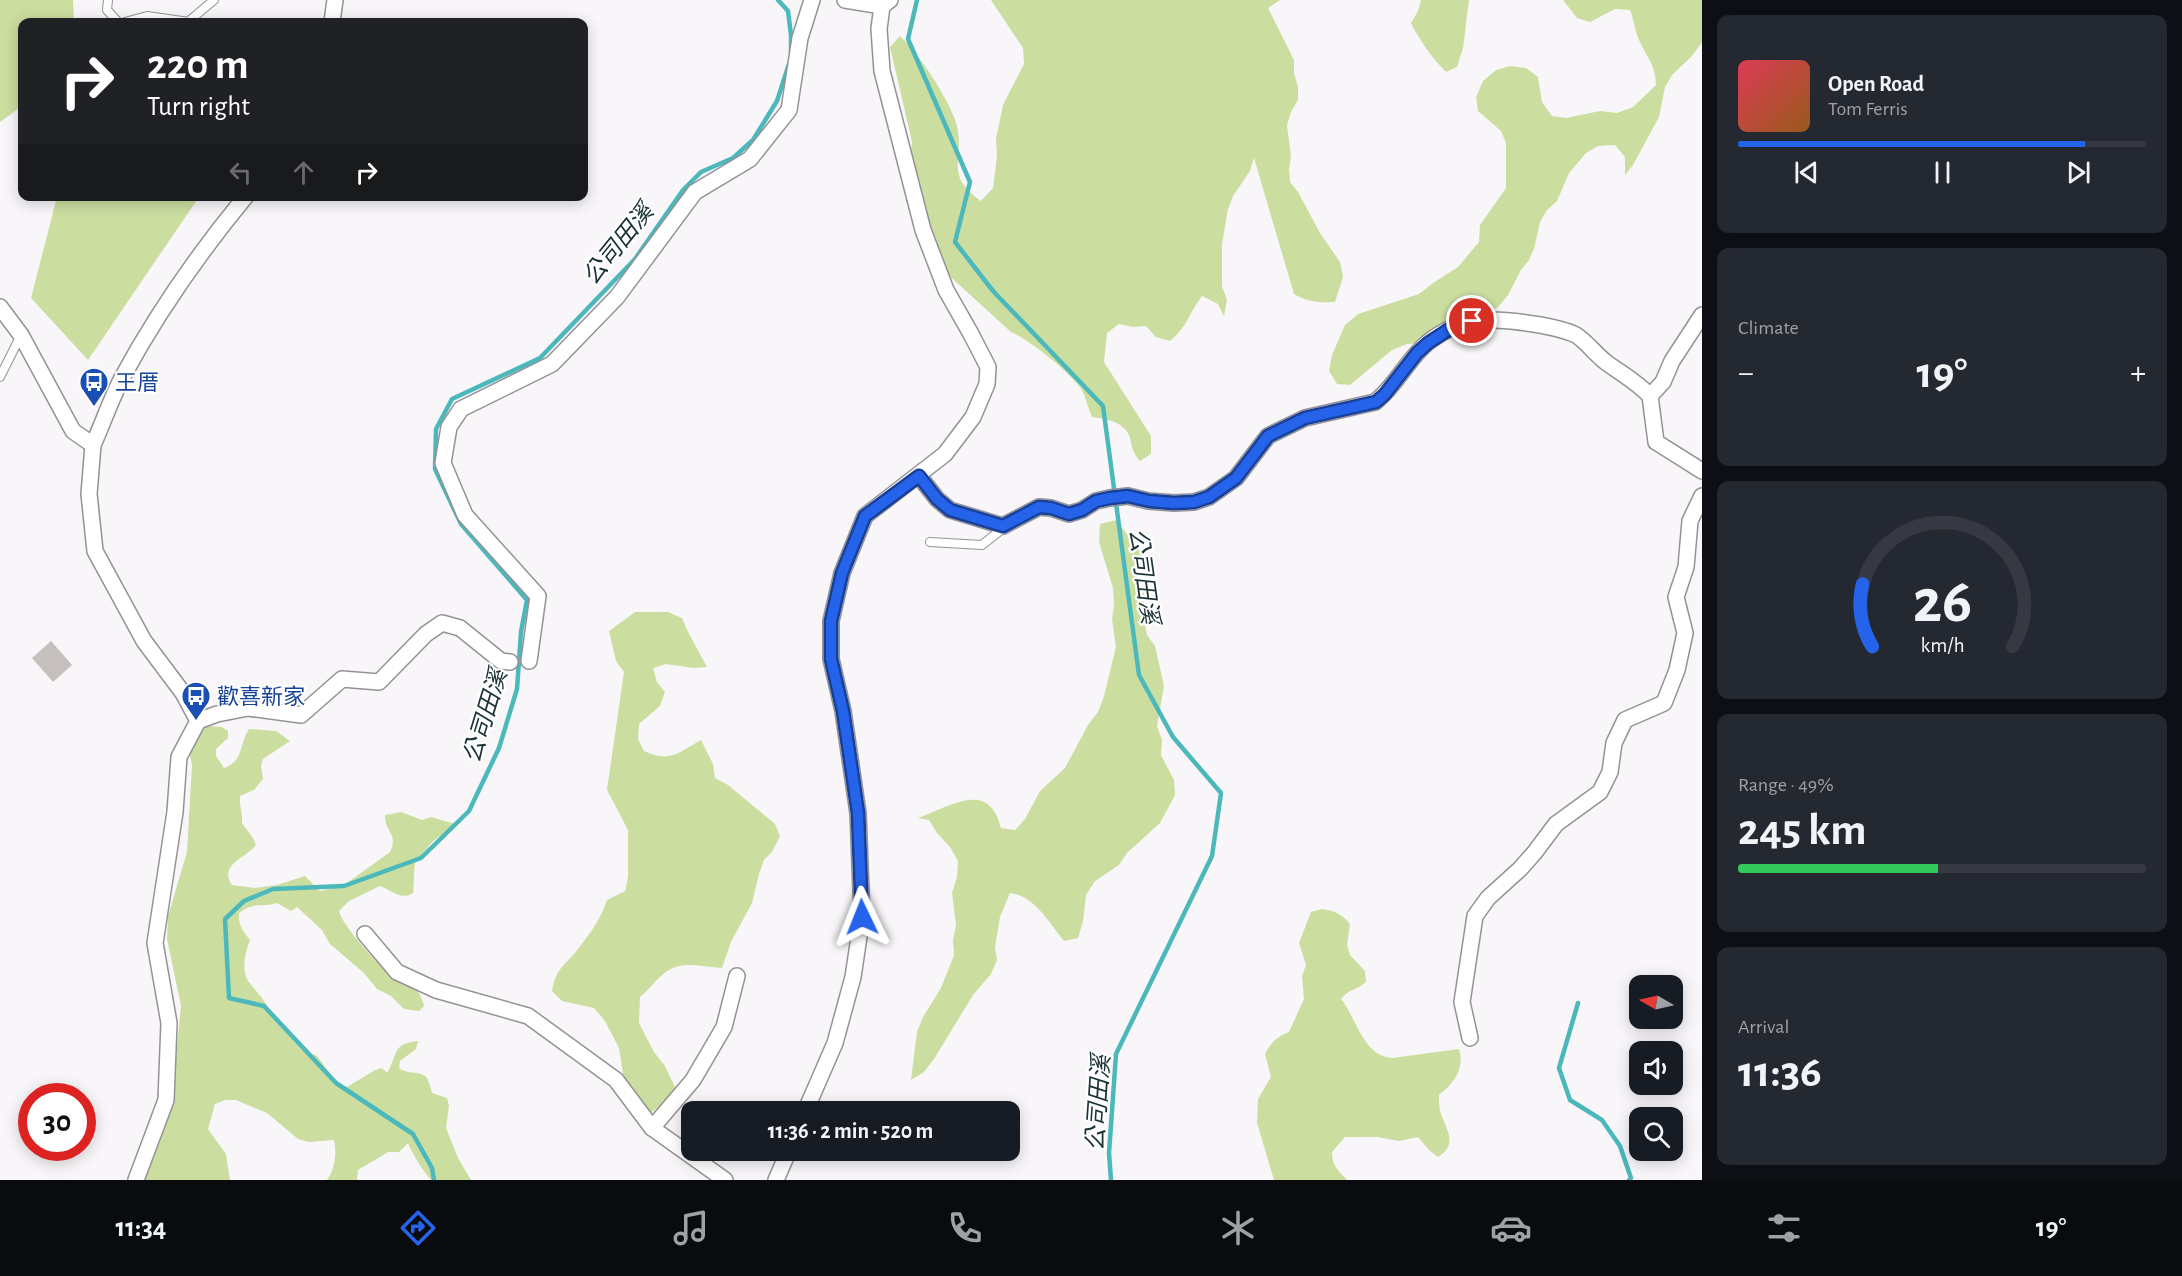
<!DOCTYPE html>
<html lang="en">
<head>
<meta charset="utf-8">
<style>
  body { margin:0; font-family:"Alegreya Sans","Noto Sans TC",sans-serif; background:#242831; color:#f1f3f6; height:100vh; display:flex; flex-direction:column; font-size:22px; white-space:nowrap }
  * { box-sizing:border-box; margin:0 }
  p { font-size:20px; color:#9ea1a6 }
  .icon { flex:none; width:33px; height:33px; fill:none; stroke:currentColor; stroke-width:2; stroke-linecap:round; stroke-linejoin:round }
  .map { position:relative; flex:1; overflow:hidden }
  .sheet { display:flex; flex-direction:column; gap:15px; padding:15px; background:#0d0f14; width:480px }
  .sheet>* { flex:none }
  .guide { position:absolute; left:18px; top:18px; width:570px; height:183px; border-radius:12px; box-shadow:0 3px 15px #0003; background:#202124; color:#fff; overflow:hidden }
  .needle { width:39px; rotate:279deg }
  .controls { position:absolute; left:1629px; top:975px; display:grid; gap:12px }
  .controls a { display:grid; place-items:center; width:54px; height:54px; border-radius:12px; background:#171b24; box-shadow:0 3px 15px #0003; font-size:30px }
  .speed { position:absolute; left:18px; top:1083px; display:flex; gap:12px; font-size:30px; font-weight:700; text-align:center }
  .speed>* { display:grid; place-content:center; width:78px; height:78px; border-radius:50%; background:#171b24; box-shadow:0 3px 15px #0003; line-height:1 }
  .speed .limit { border:9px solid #d22; background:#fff; color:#111 }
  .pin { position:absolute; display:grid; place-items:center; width:51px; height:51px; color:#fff; margin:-26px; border:3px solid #fff; border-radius:50%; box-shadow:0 2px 6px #0007 }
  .me { position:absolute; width:66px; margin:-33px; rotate:358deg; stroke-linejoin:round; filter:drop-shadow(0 0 4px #0008) }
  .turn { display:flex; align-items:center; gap:21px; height:126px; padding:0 30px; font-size:27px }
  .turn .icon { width:78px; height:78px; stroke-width:2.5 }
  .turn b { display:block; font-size:42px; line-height:51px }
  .lanes { display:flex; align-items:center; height:57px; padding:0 30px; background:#0003; justify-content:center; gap:30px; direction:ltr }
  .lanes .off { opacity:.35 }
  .big { font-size:45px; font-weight:700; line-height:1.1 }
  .sheet .widget { flex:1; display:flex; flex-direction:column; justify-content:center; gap:9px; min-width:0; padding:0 21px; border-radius:12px; background:#242831 }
  .sheet .dial { align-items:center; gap:0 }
  .dial svg { height:156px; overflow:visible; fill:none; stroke:#363941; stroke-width:7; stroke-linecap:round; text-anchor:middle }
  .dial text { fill:#f1f3f6; stroke:none }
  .song { display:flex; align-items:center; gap:18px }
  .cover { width:72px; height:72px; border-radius:9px; background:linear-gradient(135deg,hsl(350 70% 55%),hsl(30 70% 35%)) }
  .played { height:6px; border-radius:3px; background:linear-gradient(90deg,#2563eb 85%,#363941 85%) }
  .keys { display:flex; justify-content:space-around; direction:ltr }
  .heat { display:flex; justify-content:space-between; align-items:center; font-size:33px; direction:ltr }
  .charge { height:9px; border-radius:4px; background:linear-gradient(90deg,#34c759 49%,#363941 0) }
  .trip { position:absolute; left:681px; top:1101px; width:339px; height:60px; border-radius:12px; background:#171b24; box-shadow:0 3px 15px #0003; font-weight:700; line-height:60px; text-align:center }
  .tab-bar { display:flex; height:96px; justify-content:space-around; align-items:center; background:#090b0e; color:#9ea1a6 }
  .tab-bar .icon { width:42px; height:42px }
  .tab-bar .current { color:#2563eb }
  .tab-bar b { font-size:27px; color:#f1f3f6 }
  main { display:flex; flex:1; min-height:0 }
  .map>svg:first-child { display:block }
</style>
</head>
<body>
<main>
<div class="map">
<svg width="1702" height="1180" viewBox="0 0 1702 1180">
  <rect width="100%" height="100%" fill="#f9f6f9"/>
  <g fill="#cbdea0">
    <path d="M0 0H73L74 22H22V106L0 122Z"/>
    <path d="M991 0H1280L1268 8 1294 60V73L1298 87V100L1291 112 1287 125 1291 156 1289 169 1290 182 1298 192 1320 233 1340 262 1343 277 1335 302C1319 303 1308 302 1294 294L1254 158 1250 171 1233 196 1228 209 1222 244V286L1227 300 1224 316 1218 304 1202 296C1189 313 1188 326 1170 341L1156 337 1146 326 1133 327 1119 324 1107 333 1104 362 1151 436V454L1140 461C1133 453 1132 448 1130 438 1125 422 1107 419 1092 417 1088 408 1086 398 1082 390 1070 372 1031 341 1011 332L944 271 939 260 911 153 912 142 890 47 900 36C918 52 951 102 957 126 965 160 943 174 981 201L993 188 997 156 996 139 1003 105 1024 64 1023 48Z"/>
    <path d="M1421 0H1469L1463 48 1457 67 1446 72C1432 58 1420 41 1411 23L1418 11Z"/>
    <path d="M1563 0H1702V42L1692 56 1672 75 1665 87 1659 117 1633 165 1625 175V157L1615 145 1598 146 1586 153 1569 173 1557 201 1547 210 1540 222 1534 249 1529 260 1521 270 1508 295 1498 307 1462 326 1423 343 1407 344 1392 350 1350 385 1337 384 1329 371 1332 355 1345 325 1358 314 1419 294 1433 283 1458 267 1479 242 1480 225 1506 188V143L1501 131 1478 111 1476 97 1483 81 1496 70 1510 66 1526 68 1538 77 1542 102 1552 116 1566 118 1600 111 1617 113 1633 107 1656 85C1655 63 1648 60 1640 42 1635 32 1634 20 1630 10L1615 9 1590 22 1577 18Z"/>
    <path d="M57 197H199L88 360 31 298Z"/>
    <path d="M1116 520 1142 553 1143 568 1139 582 1144 594V621L1147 635 1155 646 1164 686 1157 726 1162 740 1161 755 1174 780 1175 795 1160 823 1127 853 1119 865 1095 881 1086 895 1083 922 1078 938 1064 941C1049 923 1035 896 1010 893L1000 917 995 947 997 960 991 974 973 995 934 1059 924 1072 911 1080 917 1032 923 1017 941 988 954 955 953 940 956 925 952 893 957 877 958 861 950 847 937 833 929 820 918 818C951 806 989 779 1001 828L1015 830 1025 819 1040 791 1065 768 1088 725 1098 712 1104 696 1116 647 1112 619 1114 605 1113 588 1099 542 1100 524Z"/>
    <path d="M635 612H668L682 618 687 630 707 667 694 668 666 664 653 668 657 682 665 692 660 706 639 724 638 739 644 751C670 763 678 753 701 740L713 764 715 778 728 785 775 824 780 836 772 852 764 860 759 874 752 903 731 942 722 968C699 967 679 958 660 977 652 984 649 990 640 997L639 1023 654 1052 665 1066 675 1087 667 1101 642 1119 629 1111 619 1048 605 1021 594 1008 562 1001 552 991C556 967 565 966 578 949 590 934 601 918 607 900L625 891 628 877V830L607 790 624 672 616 661 609 631Z"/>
    <path d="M208 726 222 727 228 731V738L216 749V756L224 768C244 761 239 744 249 729L276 731 290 741 263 759 261 766 263 779 254 790 240 796C239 806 243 813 242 823L253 838 256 845C246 858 218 865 232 885L255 888 277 885 305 876 320 891 343 886 390 852C399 834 384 831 385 815L401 812 422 820 431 817 455 824C450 832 443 833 436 839 429 843 426 853 415 860L413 893C401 901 391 890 380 886L349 901 339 911C341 922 369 955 378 962 395 975 420 983 424 1006L419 1011 404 1009 391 996 377 989 364 973 330 944 322 930 297 907 291 911 277 903C261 908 255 901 239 913 238 925 243 931 250 940 245 953 241 968 248 981L262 998 277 1022 301 1049 317 1056 334 1079 339 1084 347 1087 375 1070 382 1068 387 1073C398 1055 392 1043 418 1041L416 1049 400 1061 399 1068C407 1075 420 1070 427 1078 429 1082 431 1089 432 1093L447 1098 449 1106 446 1128 458 1158 471 1180H431C424 1172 411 1152 408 1143L399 1152H388L358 1170 357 1180H327C335 1169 337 1154 334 1140L309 1142 298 1139 267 1113 236 1100H225L215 1104 208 1129 226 1154 230 1180H139L171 1109 181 1006 167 939 168 916 187 852 192 765 189 750 201 729Z"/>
    <path d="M1322 909C1335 911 1342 914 1350 924L1347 945 1350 955 1365 971 1366 982C1357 990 1349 989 1341 999 1356 1017 1363 1056 1392 1058L1459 1049C1465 1069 1454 1083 1439 1095 1439 1101 1439 1108 1441 1114 1447 1130 1458 1145 1438 1157L1430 1151 1418 1137 1399 1141 1377 1137H1345L1332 1152C1332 1166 1338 1170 1347 1180H1274L1257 1123 1258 1099 1271 1077 1265 1054C1271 1042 1277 1037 1289 1032L1304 999 1302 976 1306 965 1299 943 1311 912Z"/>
  </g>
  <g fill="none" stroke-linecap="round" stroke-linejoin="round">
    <g stroke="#4bb8bc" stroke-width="4.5">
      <path d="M778 0 788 11 791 35V53"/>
      <path d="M917 0 908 39 970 182 955 242 993 291 1103 406 1139 675 1173 737 1221 793 1212 856 1116 1054 1109 1153 1111 1180"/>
      <path d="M1578 1003 1559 1068 1570 1100 1602 1120 1620 1146 1631 1178 1629 1180"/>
      <path d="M434 1180 432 1168 413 1134 336 1083 264 1006 229 998 225 919 244 901 273 889 344 886 421 858 469 811 499 748 517 689 521 632 527 600 461 524 435 469 436 429 452 399 540 358 635 259 683 190 701 172 733 158 753 140 777 101 789 64"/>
    </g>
  </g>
  <path fill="#c5c0be" d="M51 641 72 665 53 682 32 658Z"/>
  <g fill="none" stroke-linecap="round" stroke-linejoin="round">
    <g stroke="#959296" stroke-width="10">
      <g id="service">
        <path d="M108 0 107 10 118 22"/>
        <path d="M189 21 214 0"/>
        <path d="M125 22 147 16 189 22"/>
        <path d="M0 377 21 335"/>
        <path d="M930 542 982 545 1006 526"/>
      </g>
    </g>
    <g stroke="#959296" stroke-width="18">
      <g id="minor">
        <path d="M845 0 882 6"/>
        <path d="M332 22 335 0"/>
        <path d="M0 307 21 335 73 431 93 445C103 423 111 399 122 378 157 313 199 253 246 196"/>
        <path d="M1650 396 1656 442 1702 471"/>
        <path d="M93 445 89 494 95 551 144 641 183 693 198 721 179 757 175 812 155 943 169 1023 166 1100 136 1180"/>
        <path d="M919 476 937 499 950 510 1003 526 1039 507 1051 508 1069 514 1082 510 1096 501 1110 498 1128 496 1148 501 1174 503 1194 502 1209 497 1236 478 1268 436 1305 418 1375 402C1396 386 1407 360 1427 343 1463 314 1498 318 1540 325 1551 327 1566 330 1576 335 1587 342 1596 355 1607 363 1622 374 1637 382 1650 396L1663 382 1672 361 1702 315"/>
        <path d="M529 661 538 596 465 515 443 463 449 427 461 409 552 364 617 297 695 192 750 159 789 110 800 38 812 0"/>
        <path d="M198 721 217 714 248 708 301 715 342 679 379 682 426 634 442 623 460 628 501 661 510 662"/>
        <path d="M365 934 397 972 436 990 528 1016 616 1080 652 1128 725 1180"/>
        <path d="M1470 1038 1462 1002 1475 916 1488 898 1520 869 1535 852 1556 824 1600 792 1610 772 1614 743 1625 720 1664 703 1677 670 1685 633 1676 597 1686 567 1690 521 1702 496"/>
        <path d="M805 1112 835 1043 853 977 862 917 858 813 843 711 831 659V621L842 573 865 516 945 454 973 417 987 384 988 367 971 334 946 290 923 230 882 71 879 29 882 6 890 0"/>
        <path d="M652 1128 693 1080 724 1027 737 976"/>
        <path d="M776 1180 789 1150"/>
      </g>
    </g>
    <use href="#service" stroke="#fff" stroke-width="8"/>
    <use href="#minor" stroke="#fff" stroke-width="15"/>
  </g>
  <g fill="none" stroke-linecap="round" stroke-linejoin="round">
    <g stroke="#184099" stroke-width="15">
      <path id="route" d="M862 917 858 813 843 711 831 659V621L842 573 865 516 919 476 937 499 950 510 1003 526 1039 507 1051 508 1069 514 1082 510 1096 501 1110 498 1128 496 1149 501 1174 503 1194 502 1209 497 1236 478 1268 436 1305 418 1376 402 1385 394 1417 353 1428 343 1448 330 1472 321"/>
    </g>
    <use href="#route" stroke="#2563eb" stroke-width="10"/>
  </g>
  <defs>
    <g id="bus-pin" transform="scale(1.5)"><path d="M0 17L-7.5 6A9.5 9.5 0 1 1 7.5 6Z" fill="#1a4fb4" stroke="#fff"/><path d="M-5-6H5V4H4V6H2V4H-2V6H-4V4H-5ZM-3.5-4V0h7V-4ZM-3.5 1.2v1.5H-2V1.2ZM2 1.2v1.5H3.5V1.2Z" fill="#fff"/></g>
  </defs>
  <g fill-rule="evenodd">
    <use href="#bus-pin" x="94" y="382"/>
    <use href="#bus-pin" x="196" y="696"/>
  </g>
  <g text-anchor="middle" stroke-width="4.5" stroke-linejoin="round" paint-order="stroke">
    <g font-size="22" fill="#164399" stroke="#fff" text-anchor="start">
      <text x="115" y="390">王厝</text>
      <text x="217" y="704">歡喜新家</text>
    </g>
    <g font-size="24" font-style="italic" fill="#1b3334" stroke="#fff">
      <text transform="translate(618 244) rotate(-51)" y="8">公司田溪</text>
      <text transform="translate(1144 576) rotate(82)" y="8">公司田溪</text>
      <text transform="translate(485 716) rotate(-73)" y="8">公司田溪</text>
      <text transform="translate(1098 1103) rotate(-86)" y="8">公司田溪</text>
    </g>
  </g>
</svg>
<div class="controls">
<a><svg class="needle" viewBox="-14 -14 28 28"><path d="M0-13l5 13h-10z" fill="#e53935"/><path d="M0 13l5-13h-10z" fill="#9ea1a6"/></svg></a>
<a><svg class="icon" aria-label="sound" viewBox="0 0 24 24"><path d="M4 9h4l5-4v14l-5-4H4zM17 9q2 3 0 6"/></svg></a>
<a><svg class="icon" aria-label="search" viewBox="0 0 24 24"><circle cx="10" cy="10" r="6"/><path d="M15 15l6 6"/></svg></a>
</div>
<div class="speed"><div class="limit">30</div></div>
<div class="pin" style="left:1472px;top:321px;background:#d93025"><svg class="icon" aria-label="arrive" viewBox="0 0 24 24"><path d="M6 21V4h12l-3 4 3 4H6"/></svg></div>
<svg class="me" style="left:862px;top:917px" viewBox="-20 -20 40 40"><path d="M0-17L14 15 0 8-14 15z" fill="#2563eb" stroke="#fff" stroke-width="4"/></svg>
<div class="trip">11:36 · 2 min · 520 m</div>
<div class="guide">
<div class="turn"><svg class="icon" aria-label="right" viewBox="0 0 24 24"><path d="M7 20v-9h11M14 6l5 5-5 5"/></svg><div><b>220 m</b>Turn right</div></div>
<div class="lanes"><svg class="icon off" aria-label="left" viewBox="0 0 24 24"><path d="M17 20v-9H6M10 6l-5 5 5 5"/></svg><svg class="icon off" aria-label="ahead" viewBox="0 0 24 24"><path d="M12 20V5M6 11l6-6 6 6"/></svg><svg class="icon" aria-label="right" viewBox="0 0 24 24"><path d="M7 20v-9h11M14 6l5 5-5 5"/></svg></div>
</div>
</div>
<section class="sheet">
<div class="widget">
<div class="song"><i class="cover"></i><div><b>Open Road</b><p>Tom Ferris</p></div></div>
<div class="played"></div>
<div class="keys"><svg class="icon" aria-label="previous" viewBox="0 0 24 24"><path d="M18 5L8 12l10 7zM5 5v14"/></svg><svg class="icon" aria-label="pause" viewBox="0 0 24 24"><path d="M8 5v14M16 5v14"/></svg><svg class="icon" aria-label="next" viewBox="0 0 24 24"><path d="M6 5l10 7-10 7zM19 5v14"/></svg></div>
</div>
<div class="widget"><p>Climate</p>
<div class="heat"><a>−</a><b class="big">19°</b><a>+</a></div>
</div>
<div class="widget dial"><svg viewBox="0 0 100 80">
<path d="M14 69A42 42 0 1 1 86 69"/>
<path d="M14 69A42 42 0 0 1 9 37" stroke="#2563eb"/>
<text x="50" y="56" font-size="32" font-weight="700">26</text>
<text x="50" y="72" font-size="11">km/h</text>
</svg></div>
<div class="widget"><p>Range · 49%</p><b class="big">245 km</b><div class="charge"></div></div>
<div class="widget"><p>Arrival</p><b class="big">11:36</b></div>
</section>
</main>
<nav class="tab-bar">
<b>11:34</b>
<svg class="icon current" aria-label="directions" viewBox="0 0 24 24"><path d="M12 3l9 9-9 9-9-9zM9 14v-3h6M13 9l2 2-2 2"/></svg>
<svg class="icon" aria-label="music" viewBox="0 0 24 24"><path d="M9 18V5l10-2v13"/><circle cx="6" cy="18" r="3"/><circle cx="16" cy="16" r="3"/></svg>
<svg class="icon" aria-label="phone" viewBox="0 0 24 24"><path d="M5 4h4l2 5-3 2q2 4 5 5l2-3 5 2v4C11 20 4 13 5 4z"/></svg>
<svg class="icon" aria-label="climate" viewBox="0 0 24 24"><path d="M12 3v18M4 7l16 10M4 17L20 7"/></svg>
<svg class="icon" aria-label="car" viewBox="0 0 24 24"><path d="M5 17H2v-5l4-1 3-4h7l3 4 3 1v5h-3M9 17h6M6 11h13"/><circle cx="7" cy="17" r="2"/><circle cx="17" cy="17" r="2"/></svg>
<svg class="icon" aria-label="filters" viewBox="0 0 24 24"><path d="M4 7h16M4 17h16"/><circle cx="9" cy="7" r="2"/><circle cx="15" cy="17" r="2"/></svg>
<b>19°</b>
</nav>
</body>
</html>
